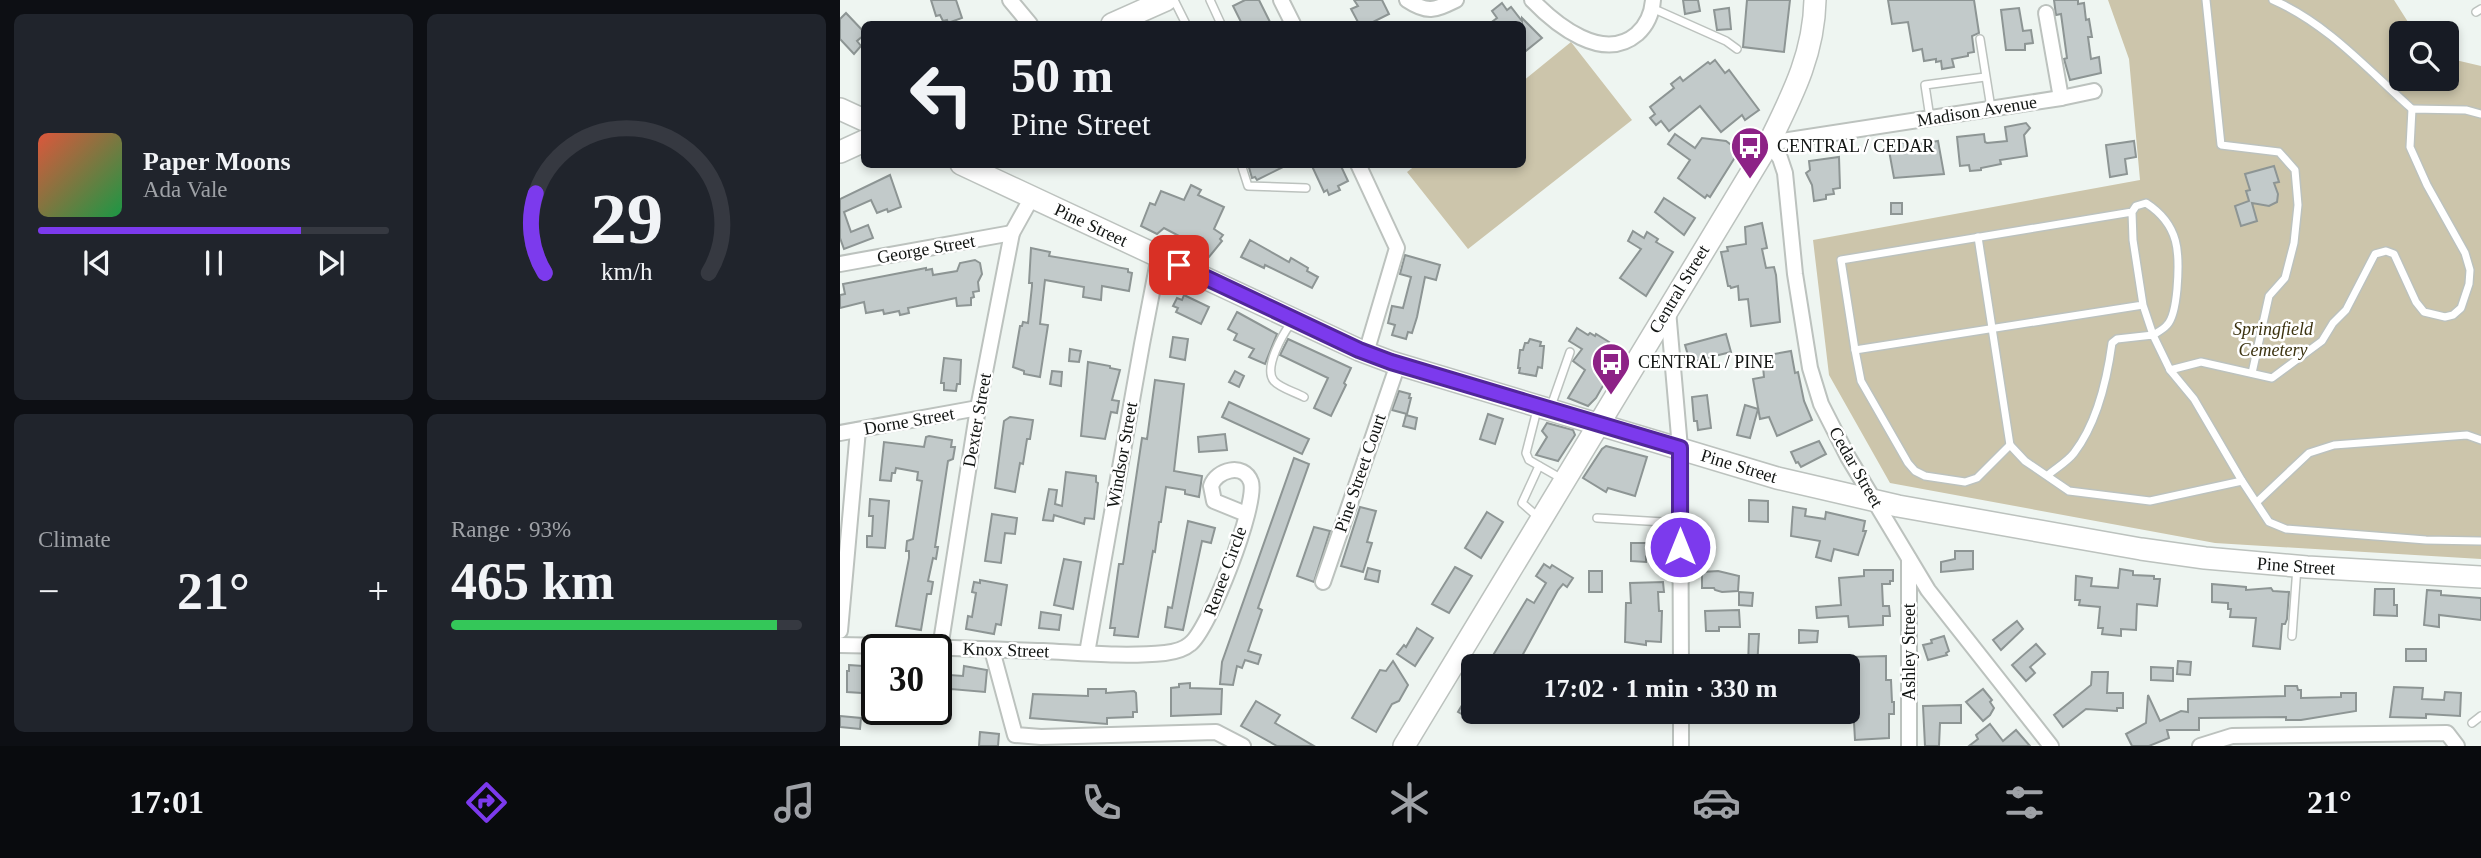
<!DOCTYPE html>
<html lang="en">
<head>
<meta charset="utf-8">
<style>
  body { margin:0; font-family:"Times New Roman",serif; background:#20242c; color:#f1f3f6; height:100vh; display:flex; flex-direction:column; font-size:26px; white-space:nowrap }
  * { box-sizing:border-box; margin:0 }
  p { font-size:23px; color:#9ea1a6 }
  .icon { flex:none; width:38px; height:38px; fill:none; stroke:currentColor; stroke-width:2; stroke-linecap:round; stroke-linejoin:round }
  .map { position:relative; flex:1; overflow:hidden }
  .panel { display:flex; flex-direction:column; gap:14px; padding:14px; background:#0d0f14; width:840px }
  .panel>* { flex:none }
  .banner { position:absolute; left:21px; top:21px; width:665px; height:147px; border-radius:10px; box-shadow:0 4px 10px #0003; background:#171b24; color:#f1f3f6; overflow:hidden }
  .fabs { position:absolute; left:1549px; top:21px; display:grid; gap:14px }
  .fabs a { display:grid; place-items:center; width:70px; height:70px; border-radius:10px; background:#171b24; box-shadow:0 4px 10px #0003; font-size:35px }
  .speed { position:absolute; left:21px; top:634px; display:flex; gap:14px; font-size:35px; font-weight:700; text-align:center }
  .speed>* { display:grid; place-content:center; width:91px; height:91px; border-radius:50%; background:#171b24; box-shadow:0 4px 10px #0003; line-height:1 }
  .speed .limit { border:4px solid #111; border-radius:10px; background:#fff; color:#111 }
  .pin { position:absolute; display:grid; place-items:center; width:60px; height:60px; color:#fff; margin:-30px; border-radius:14px; box-shadow:0 4px 10px #0006 }
  .me { position:absolute; width:77px; margin:-38px; rotate:0deg; stroke-linejoin:round; filter:drop-shadow(0 0 5px #0008) }
  .turn { display:flex; align-items:center; gap:24px; height:147px; padding:0 35px; font-size:32px }
  .turn .icon { width:91px; height:91px; stroke-width:2.5 }
  .turn b { display:block; font-size:49px; line-height:60px }
  .big { font-size:52px; font-weight:600; line-height:1.1 }
  .panel .widget { flex:1; display:flex; flex-direction:column; justify-content:center; gap:10px; min-width:0; padding:0 24px; border-radius:10px; background:#20242c }
  .panel .dial { align-items:center; gap:0 }
  .dial svg { height:182px; overflow:visible; fill:none; stroke:#363941; stroke-width:7; stroke-linecap:round; text-anchor:middle }
  .dial text { fill:#f1f3f6; stroke:none }
  .song { display:flex; align-items:center; gap:21px }
  .cover { width:84px; height:84px; border-radius:10px; background:linear-gradient(135deg,hsl(10 70% 55%),hsl(140 70% 35%)) }
  .played { height:7px; border-radius:4px; background:linear-gradient(90deg,#7c3aed 75%,#363941 75%) }
  .keys { display:flex; justify-content:space-around; direction:ltr }
  .heat { display:flex; justify-content:space-between; align-items:center; font-size:38px; direction:ltr }
  .charge { height:10px; border-radius:5px; background:linear-gradient(90deg,#34c759 93%,#363941 0) }
  .panel .tiles { flex:1; display:grid; gap:14px; grid-template-columns:repeat(2,1fr) }
  .trip { position:absolute; left:621px; top:654px; width:399px; height:70px; border-radius:10px; background:#171b24; box-shadow:0 4px 10px #0003; font-weight:600; line-height:70px; text-align:center }
  .dock { display:flex; height:112px; justify-content:space-around; align-items:center; background:#090b0e; color:#9ea1a6 }
  .dock .icon { width:49px; height:49px }
  .dock .on { color:#7c3aed }
  .dock b { font-size:32px; color:#f1f3f6 }
  main { display:flex; flex:1; min-height:0 }
  .map>svg:first-child { display:block }
</style>
</head>
<body>
<main>
<section class="panel">
<div class="tiles">
<div class="widget">
<div class="song"><i class="cover"></i><div><b>Paper Moons</b><p>Ada Vale</p></div></div>
<div class="played"></div>
<div class="keys"><svg class="icon" aria-label="previous" viewBox="0 0 24 24"><path d="M18 5L8 12l10 7zM5 5v14"/></svg><svg class="icon" aria-label="pause" viewBox="0 0 24 24"><path d="M8 5v14M16 5v14"/></svg><svg class="icon" aria-label="next" viewBox="0 0 24 24"><path d="M6 5l10 7-10 7zM19 5v14"/></svg></div>
</div>
<div class="widget dial"><svg viewBox="0 0 100 80">
<path d="M14 69A42 42 0 1 1 86 69"/>
<path d="M14 69A42 42 0 0 1 10 34" stroke="#7c3aed"/>
<text x="50" y="56" font-size="32" font-weight="700">29</text>
<text x="50" y="72" font-size="11">km/h</text>
</svg></div>
<div class="widget"><p>Climate</p>
<div class="heat"><a>−</a><b class="big">21°</b><a>+</a></div>
</div>
<div class="widget"><p>Range · 93%</p><b class="big">465 km</b><div class="charge"></div></div>
</div>
</section>
<div class="map">
<svg width="1641" height="746" viewBox="0 0 1641 746">
  <rect width="100%" height="100%" fill="#eef5f1"/>
  <g fill="#ccc5ab">
    <path d="M1268 0H1554L1575 33H1561V79H1606L1607 58 1641 66V559L1375 543 1050 483 989 375 973 240 1300 180 1289 59Z"/>
    <path d="M731 42 792 120 628 249 567 172 576 165 682 164 683 81Z"/>
  </g>
  <g fill="#c2caca" stroke="#8d9594" stroke-width="2">
    <path d="M91 0H116L122 18 108 23 107 20 103 21 100 15 96 16Z"/>
    <path d="M405 0H419L431 24H402L393 6Z"/>
    <path d="M514 0H542L549 14 529 24H519L511 9 518 6Z"/>
    <path d="M843 0H858L860 11 845 14Z"/>
    <path d="M907 0H950L944 52 903 47Z"/>
    <path d="M1048 0H1134L1139 33 1132 36 1134 52 1128 53V56L1112 59 1114 67 1102 69 1101 61 1096 62V59L1084 61 1082 49 1073 51 1068 22 1052 24Z"/>
    <path d="M1214 0H1238V4L1244 3 1246 20 1249 19 1252 37H1248L1251 59 1259 57 1261 73 1230 80 1224 59 1227 58 1221 14 1216 15Z"/>
    <path d="M662 3 667 10 671 7 682 21V18L702 38 682 54V24H649L657 18 652 11Z"/>
    <path d="M889 8 891 29 877 30 874 10Z"/>
    <path d="M1179 8 1183 31 1191 30 1193 43 1185 44V50H1166L1161 10Z"/>
    <path d="M6 13 24 32V35L17 41 21 46 14 54 0 39V19Z"/>
    <path d="M875 60 885 73 889 70 919 110 905 120 902 115 881 132 860 106 829 131 821 121 816 125 810 118 815 114 810 107 834 88 831 84 840 77 843 81 868 62 870 64Z"/>
    <path d="M1186 123 1190 128 1184 135 1187 156 1160 160 1161 164 1141 168V170L1130 171 1129 165 1120 166 1117 137 1144 134 1145 142 1147 143 1167 141 1165 127Z"/>
    <path d="M835 134 855 148 862 138 886 141 899 151 870 197 867 195 865 198 838 178 850 160 828 144Z"/>
    <path d="M1098 141 1104 174 1054 178 1048 145 1068 142V146Z"/>
    <path d="M1294 141 1296 157 1285 159 1287 174 1270 177 1266 145Z"/>
    <path d="M999 157 1000 188 993 189 994 194 986 195V199L974 201 972 185 966 173 970 170 969 161Z"/>
    <path d="M408 164H449L417 180 415 177 412 178Z"/>
    <path d="M471 164H500L508 181 498 186 500 190 489 195 487 190 484 192Z"/>
    <path d="M1434 166 1439 182 1434 183 1438 194 1437 202 1429 206 1412 203 1417 221 1401 226 1395 206 1409 201 1406 191 1410 190 1405 174Z"/>
    <path d="M50 175 61 207 48 212 47 209 37 213 31 200 4 212 11 232 28 225 33 238 4 249 0 238V199Z"/>
    <path d="M351 185 361 190 358 195 384 207 374 229 383 235 380 239 382 241 369 257 357 249 358 246 324 228 317 234 301 226 310 203 315 205 321 191 344 200Z"/>
    <path d="M824 198 855 218 844 235 815 212Z"/>
    <rect x="1051" y="203" width="11" height="11"/>
    <path d="M922 223 927 248 922 249 926 268 934 267 936 275 940 322 911 326 908 299 899 300 898 286 891 288 890 286H888L881 252 888 251 887 247 906 244 905 227Z"/>
    <path d="M793 231 804 238 807 232 818 239 816 242 833 252 806 296 780 278 801 249 788 241Z"/>
    <path d="M410 240 449 262 451 258 468 268 467 271 478 277 472 288 425 265 424 268 401 257Z"/>
    <path d="M191 248 210 252 209 256 288 269V272L292 273 289 291 262 286 261 300 243 297 244 287 205 280 200 324 208 325 200 377 184 374V371L173 367 180 326H182L183 322 188 323 192 286V283H189Z"/>
    <path d="M565 255 600 265 596 280 585 277 577 317 572 333 568 332 566 339 552 335 555 325 548 323 552 306 563 308 571 277 560 274Z"/>
    <path d="M135 260 140 263 142 274 138 282 139 291 133 292 134 297 131 298V305L117 306 116 298 68 308 69 313 60 315 59 311 44 314 43 310 26 313 24 302 0 308V295L5 294 3 284 86 268V270L92 269 93 275 117 271 120 263Z"/>
    <path d="M344 295 369 307 361 324 336 312 338 308 333 306 337 298 342 300Z"/>
    <path d="M397 312 437 334 425 364 409 357 414 349 394 340 397 334 388 329Z"/>
    <path d="M737 328 748 335 750 333 755 336 756 334 769 342 767 345 778 352 764 375 768 377 756 398 748 406 728 398 745 370 733 361 742 349 729 341Z"/>
    <path d="M886 334 891 352 850 362 845 345Z"/>
    <path d="M333 337 348 339 345 360 330 357Z"/>
    <path d="M448 339 511 368 504 383 506 385 491 416 474 408 488 378 440 355Z"/>
    <path d="M690 339 701 342 700 346H704L702 368 698 367 696 376 679 373 680 368H678L680 350H683L685 343H688Z"/>
    <path d="M230 349 241 351 239 362 229 361Z"/>
    <path d="M951 351 955 373 958 372 964 401 972 420 937 436 929 417 920 419 913 379 924 377 922 356Z"/>
    <path d="M104 358 121 360 120 384H117L116 391 104 390V383H101Z"/>
    <path d="M248 362 270 366V368L280 370 272 400 279 401 277 413 271 412 265 439 241 436Z"/>
    <path d="M212 371 222 372 221 386 210 384Z"/>
    <path d="M395 371 404 376 399 387 389 382Z"/>
    <path d="M315 380 344 384 334 471 362 476 359 497 345 494V490L326 487 321 522H319L315 552 313 551 298 637 274 635 275 628H270L279 564H283L284 558 302 438 307 439Z"/>
    <path d="M559 391 570 394 569 398H571L567 414 552 410Z"/>
    <path d="M867 395 871 428 858 430 857 421H854L852 397Z"/>
    <path d="M389 402 469 439 462 454 382 417Z"/>
    <path d="M905 405 918 409 910 438 897 435Z"/>
    <path d="M648 414 663 419 655 444 640 439Z"/>
    <path d="M566 415 577 418 575 429 563 426Z"/>
    <path d="M170 417 193 420 190 439H187L183 464 180 463 175 492 155 488 164 421Z"/>
    <path d="M707 423 733 430 735 435 718 461 696 455 707 437 702 431Z"/>
    <path d="M385 434 387 450 359 452 358 437Z"/>
    <path d="M89 436 112 440 111 447H115L113 459 108 461 95 547H98L96 559 93 558 88 581 93 582 91 594H87L81 630 56 626 69 558V551H66L67 541 73 539 82 481 77 480 78 472 56 468 55 473H52L51 481 40 480 44 442 84 447 86 437Z"/>
    <path d="M979 441 986 454 961 467 958 462 956 463 951 452Z"/>
    <path d="M766 446 807 457 795 496 768 488 766 492 743 478 762 449Z"/>
    <path d="M454 458 469 464 418 608 422 610 408 651 421 655 418 664 405 660 402 668 397 666 393 685 380 684 382 662Z"/>
    <path d="M226 472 256 476V482L258 483 254 519 245 518 244 524 214 515 213 521 203 520 209 489 217 490 215 504 222 506Z"/>
    <path d="M30 499 49 501 45 548 27 547V536H32L33 516H29Z"/>
    <path d="M909 500 928 501V522L909 521Z"/>
    <path d="M520 507 536 511 527 542 532 543 523 572 501 566Z"/>
    <path d="M953 507 966 509 965 516 985 519 986 512 1025 521 1023 531H1026L1018 555 994 549 991 561 976 557 980 541 951 536Z"/>
    <path d="M647 512 663 522 641 558 625 548Z"/>
    <path d="M152 514 177 518 175 534 165 533 161 563 145 561Z"/>
    <path d="M348 521 375 528 371 543 362 541 343 630 325 627 328 607 332 608Z"/>
    <path d="M474 527 490 531 474 582 457 576Z"/>
    <path d="M791 543H806V562L791 561Z"/>
    <path d="M1115 551H1133V569L1101 572V562L1115 559Z"/>
    <path d="M224 559 241 562 233 609 214 605Z"/>
    <path d="M704 564 710 568 712 565 733 578 727 587 723 584 718 590 676 667H646L687 599 694 603 706 583 696 576Z"/>
    <path d="M615 567 632 576 609 613 592 604Z"/>
    <path d="M528 568 540 571 538 582 525 579Z"/>
    <path d="M1280 569 1293 571V575L1314 576V579H1320L1317 606 1297 604 1296 630 1281 629V636L1262 634 1263 628H1258L1260 607 1239 605 1240 600H1235L1236 576 1252 578 1251 586 1278 588Z"/>
    <path d="M1024 570H1053V581H1050V584H1042L1043 606H1049L1050 616H1043V625L1009 627 1008 616 977 618 976 607 1001 605 999 578 1024 576Z"/>
    <rect x="749" y="571" width="13" height="21"/>
    <path d="M878 571 899 576 898 591 882 592 875 590 874 588H862V572Z"/>
    <path d="M140 580 167 585 161 625 156 624 154 634 126 629 128 616 132 617 136 593 132 592 134 582 140 583Z"/>
    <path d="M823 582 824 592H818L819 611H822L821 642 806 641V645L785 642 786 603H791L790 583Z"/>
    <path d="M1372 584 1406 587V590L1431 588 1433 591 1449 592 1447 619 1445 624H1442L1440 649 1413 646 1416 618 1390 617 1391 609H1388V603L1372 602Z"/>
    <path d="M1535 589H1554V605H1557V616L1534 615Z"/>
    <path d="M1587 590 1601 591V595L1641 598V620L1599 615V627L1584 625Z"/>
    <path d="M899 592 913 593 912 606 899 605Z"/>
    <path d="M899 610 900 627H879V631H866L865 611Z"/>
    <path d="M201 612 221 615 219 630 199 628Z"/>
    <path d="M1177 621 1183 629 1161 650 1153 640Z"/>
    <path d="M577 628 593 638 575 666 557 654 564 645 566 647Z"/>
    <path d="M959 630 978 631 977 642 959 643Z"/>
    <path d="M909 634H919L917 667H908Z"/>
    <path d="M1104 636 1109 651 1106 653 1107 655 1088 660 1083 645 1092 643 1091 640Z"/>
    <path d="M1196 644 1205 654 1190 667 1195 673 1186 681 1172 665Z"/>
    <rect x="1566" y="649" width="20" height="12"/>
    <path d="M1046 656V680H1051L1052 702H1054V714H1049V738L1015 740 1014 722 986 721V712H1008L1011 657Z"/>
    <path d="M553 661 568 685 559 701 552 704 536 732 512 718 540 670 546 671Z"/>
    <path d="M1338 661 1351 662 1350 675 1337 674Z"/>
    <path d="M9 665 37 667V694L7 692V671H9Z"/>
    <path d="M124 666 147 670 145 692 111 689 110 694 96 692V674L123 676Z"/>
    <path d="M1311 667 1333 668V681L1311 680Z"/>
    <path d="M1252 672H1268L1267 693H1283V708H1277V711L1246 709 1223 727 1214 715 1251 685Z"/>
    <path d="M350 683V688L382 689 381 714 331 716V688L339 687V684Z"/>
    <path d="M634 685V721L618 712Z"/>
    <path d="M1445 686H1457L1458 690H1461V698L1501 697V693H1516V711L1461 720H1446V717L1359 718V730H1327L1329 738 1309 746H1292L1286 734 1306 723 1308 695 1320 721 1341 711 1348 712V699L1445 696Z"/>
    <path d="M1554 687 1583 688 1582 699 1604 700 1605 692 1621 693 1620 716 1586 714V718L1550 717Z"/>
    <path d="M248 689H266V693L294 691 296 693 297 712H293V717L267 718V724L190 718 193 694 248 696Z"/>
    <path d="M1143 689 1152 700 1150 702 1154 708 1150 715 1143 721 1126 702Z"/>
    <path d="M416 701 440 715 435 723 474 746H437L401 726Z"/>
    <path d="M1121 705V723H1100L1099 746H1085L1083 706Z"/>
    <path d="M0 716 21 718 20 729 0 727Z"/>
    <path d="M1150 724 1163 741 1176 730 1190 746H1129L1138 739 1136 735Z"/>
    <path d="M140 732 159 734 158 746H139Z"/>
  </g>
  <g fill="none" stroke-linecap="round" stroke-linejoin="round">
    <g stroke="#bcc2be" stroke-width="10">
      <g id="lane">
        <path d="M334 0 346 24"/>
        <path d="M370 0 381 24"/>
        <path d="M1366 0 1381 145 1439 152 1455 170 1458 205 1454 243 1445 278 1429 296 1412 373"/>
        <path d="M1433 0C1488 24 1528 70 1572 109"/>
        <path d="M812 8 886 41 897 49"/>
        <path d="M1636 12 1641 9"/>
        <path d="M1140 39 1151 108"/>
        <path d="M1090 118 1085 85 1145 77"/>
        <path d="M401 164 408 186 466 188"/>
        <path d="M1292 212 1001 260 1015 350 1303 305 1293 240 1292 212 1296 206 1306 203C1340 225 1340 253 1337 289 1336 300 1334 318 1327 325 1324 329 1318 332 1313 335L1303 305"/>
        <path d="M1138 237 1170 445"/>
        <path d="M451 323C443 334 423 368 434 381 440 388 455 392 464 397"/>
        <path d="M1015 350 1021 381 1068 463 1075 471 1085 476 1125 482 1137 478 1170 445 1185 461 1229 491 1310 501 1402 481"/>
        <path d="M1330 370 1354 399 1402 481 1429 522 1446 529 1586 540 1641 541"/>
        <path d="M710 409 730 352"/>
        <path d="M697 410 686 453 689 460 724 480"/>
        <path d="M1208 475C1216 468 1227 462 1234 453 1257 423 1267 380 1272 343L1277 339 1313 335 1330 370 1361 362 1432 378 1482 341 1493 323 1506 310 1535 254 1546 251 1554 254 1576 302 1584 312 1605 317 1613 315 1621 308 1629 284 1630 270 1625 253 1587 185 1570 147 1572 109 1626 110 1641 114"/>
        <path d="M1417 502 1469 453 1494 445 1627 435 1641 440"/>
        <path d="M698 517 682 503 699 466"/>
        <path d="M757 518 840 523"/>
        <path d="M1452 636 1457 567"/>
        <path d="M1632 723 1641 716"/>
      </g>
    </g>
    <g stroke="#bcc2be" stroke-width="18">
      <g id="street">
        <path d="M170 0 190 24"/>
        <path d="M441 0 453 24"/>
        <path d="M567 0C588 14 595 10 616 0"/>
        <path d="M692 0C716 25 763 63 797 34 807 25 812 13 813 0"/>
        <path d="M1206 13 1221 98"/>
        <path d="M518 164 557 248 526 353"/>
        <path d="M0 264 172 233"/>
        <path d="M828 310 840 448 841 667"/>
        <path d="M0 433 138 408"/>
        <path d="M483 582 558 364"/>
        <path d="M0 631 18 430"/>
        <path d="M0 645C67 646 135 649 203 651 243 653 285 657 325 653 334 652 343 650 350 644 369 630 418 504 411 482 404 462 376 470 371 486L374 501 406 514"/>
        <path d="M100 648 138 408 172 233 192 197"/>
        <path d="M152 650 175 735 201 737 376 732 403 746"/>
        <path d="M247 653 302 344 319 256"/>
        <path d="M841 712V746"/>
        <path d="M1069 746V559"/>
        <path d="M1211 746 1088 590 1008 457 981 404 970 368 955 274 945 173 940 158 929 143 1221 98 1254 91"/>
        <path d="M1360 746 1392 736 1607 733 1617 746"/>
      </g>
    </g>
    <g stroke="#bcc2be" stroke-width="24">
      <g id="secondary">
        <path d="M272 24 326 0"/>
        <path d="M0 109 24 120"/>
        <path d="M0 152 24 141"/>
        <path d="M121 164 519 350 551 362 937 478 1058 506 1301 549 1365 558 1467 567 1641 577"/>
        <path d="M564 746 929 143C952 96 974 54 975 0"/>
      </g>
    </g>
    <use href="#lane" stroke="#fff" stroke-width="7"/>
    <use href="#street" stroke="#fff" stroke-width="14"/>
    <use href="#secondary" stroke="#fff" stroke-width="21"/>
  </g>
  <g fill="none" stroke-linecap="round" stroke-linejoin="round">
    <g stroke="#51269a" stroke-width="18">
      <path id="route" d="M339 265 519 350 551 362 840 448V547"/>
    </g>
    <use href="#route" stroke="#7c3aed" stroke-width="12"/>
  </g>
  <defs>
    <g id="bus-pin" transform="scale(2.0125)"><path d="M0 17L-7.5 6A9.5 9.5 0 1 1 7.5 6Z" fill="#8d2286" stroke="#fff"/><path d="M-5-6H5V4H4V6H2V4H-2V6H-4V4H-5ZM-3.5-4V0h7V-4ZM-3.5 1.2v1.5H-2V1.2ZM2 1.2v1.5H3.5V1.2Z" fill="#fff"/></g>
  </defs>
  <g fill-rule="evenodd">
    <use href="#bus-pin" x="910" y="146"/>
    <use href="#bus-pin" x="771" y="362"/>
  </g>
  <g text-anchor="middle" stroke-width="5" stroke-linejoin="round" paint-order="stroke">
    <g font-size="18" fill="#121513" stroke="#fff">
      <text transform="translate(1137 111) rotate(-9)" y="6">Madison Avenue</text>
      <text transform="translate(251 225) rotate(25)" y="6">Pine Street</text>
      <text transform="translate(86 249) rotate(-10)" y="6">George Street</text>
      <text transform="translate(839 289) rotate(-59)" y="6">Central Street</text>
      <text transform="translate(137 420) rotate(-80)" y="6">Dexter Street</text>
      <text transform="translate(69 421) rotate(-10)" y="6">Dorne Street</text>
      <text transform="translate(282 455) rotate(-80)" y="6">Windsor Street</text>
      <text transform="translate(899 466) rotate(17)" y="6">Pine Street</text>
      <text transform="translate(1016 467) rotate(60)" y="6">Cedar Street</text>
      <text transform="translate(520 473) rotate(-71)" y="6">Pine Street Court</text>
      <text transform="translate(1456 566) rotate(4)" y="6">Pine Street</text>
      <text transform="translate(385 571) rotate(-70)" y="6">Renee Circle</text>
      <text transform="translate(166 650) rotate(2)" y="6">Knox Street</text>
      <text transform="translate(1069 652) rotate(-90)" y="6">Ashley Street</text>
    </g>
    <g font-size="18" fill="#121513" stroke="#fff" text-anchor="start">
      <text x="937" y="152">CENTRAL / CEDAR</text>
      <text x="798" y="368">CENTRAL / PINE</text>
    </g>
    <g font-size="18" font-style="italic" fill="#3c3310" stroke="#fff">
      <text x="1433" y="335">Springfield<tspan x="1433" dy="21">Cemetery</tspan></text>
    </g>
  </g>
</svg>
<div class="fabs">
<a><svg class="icon" aria-label="search" viewBox="0 0 24 24"><circle cx="10" cy="10" r="6"/><path d="M15 15l6 6"/></svg></a>
</div>
<div class="speed"><div class="limit">30</div></div>
<div class="pin" style="left:339px;top:265px;background:#d93025"><svg class="icon" aria-label="arrive" viewBox="0 0 24 24"><path d="M6 21V4h12l-3 4 3 4H6"/></svg></div>
<svg class="me" style="left:840px;top:547px" viewBox="-20 -20 40 40"><circle r="17" fill="#7c3aed" stroke="#fff" stroke-width="3"/><path d="M0-11L8 9 0 5-8 9z" fill="#fff"/></svg>
<div class="trip">17:02 · 1 min · 330 m</div>
<div class="banner">
<div class="turn"><svg class="icon" aria-label="left" viewBox="0 0 24 24"><path d="M17 20v-9H6M10 6l-5 5 5 5"/></svg><div><b>50 m</b>Pine Street</div></div>
</div>
</div>
</main>
<nav class="dock">
<b>17:01</b>
<svg class="icon on" aria-label="directions" viewBox="0 0 24 24"><path d="M12 3l9 9-9 9-9-9zM9 14v-3h6M13 9l2 2-2 2"/></svg>
<svg class="icon" aria-label="music" viewBox="0 0 24 24"><path d="M9 18V5l10-2v13"/><circle cx="6" cy="18" r="3"/><circle cx="16" cy="16" r="3"/></svg>
<svg class="icon" aria-label="phone" viewBox="0 0 24 24"><path d="M5 4h4l2 5-3 2q2 4 5 5l2-3 5 2v4C11 20 4 13 5 4z"/></svg>
<svg class="icon" aria-label="climate" viewBox="0 0 24 24"><path d="M12 3v18M4 7l16 10M4 17L20 7"/></svg>
<svg class="icon" aria-label="car" viewBox="0 0 24 24"><path d="M5 17H2v-5l4-1 3-4h7l3 4 3 1v5h-3M9 17h6M6 11h13"/><circle cx="7" cy="17" r="2"/><circle cx="17" cy="17" r="2"/></svg>
<svg class="icon" aria-label="filters" viewBox="0 0 24 24"><path d="M4 7h16M4 17h16"/><circle cx="9" cy="7" r="2"/><circle cx="15" cy="17" r="2"/></svg>
<b>21°</b>
</nav>
</body>
</html>
